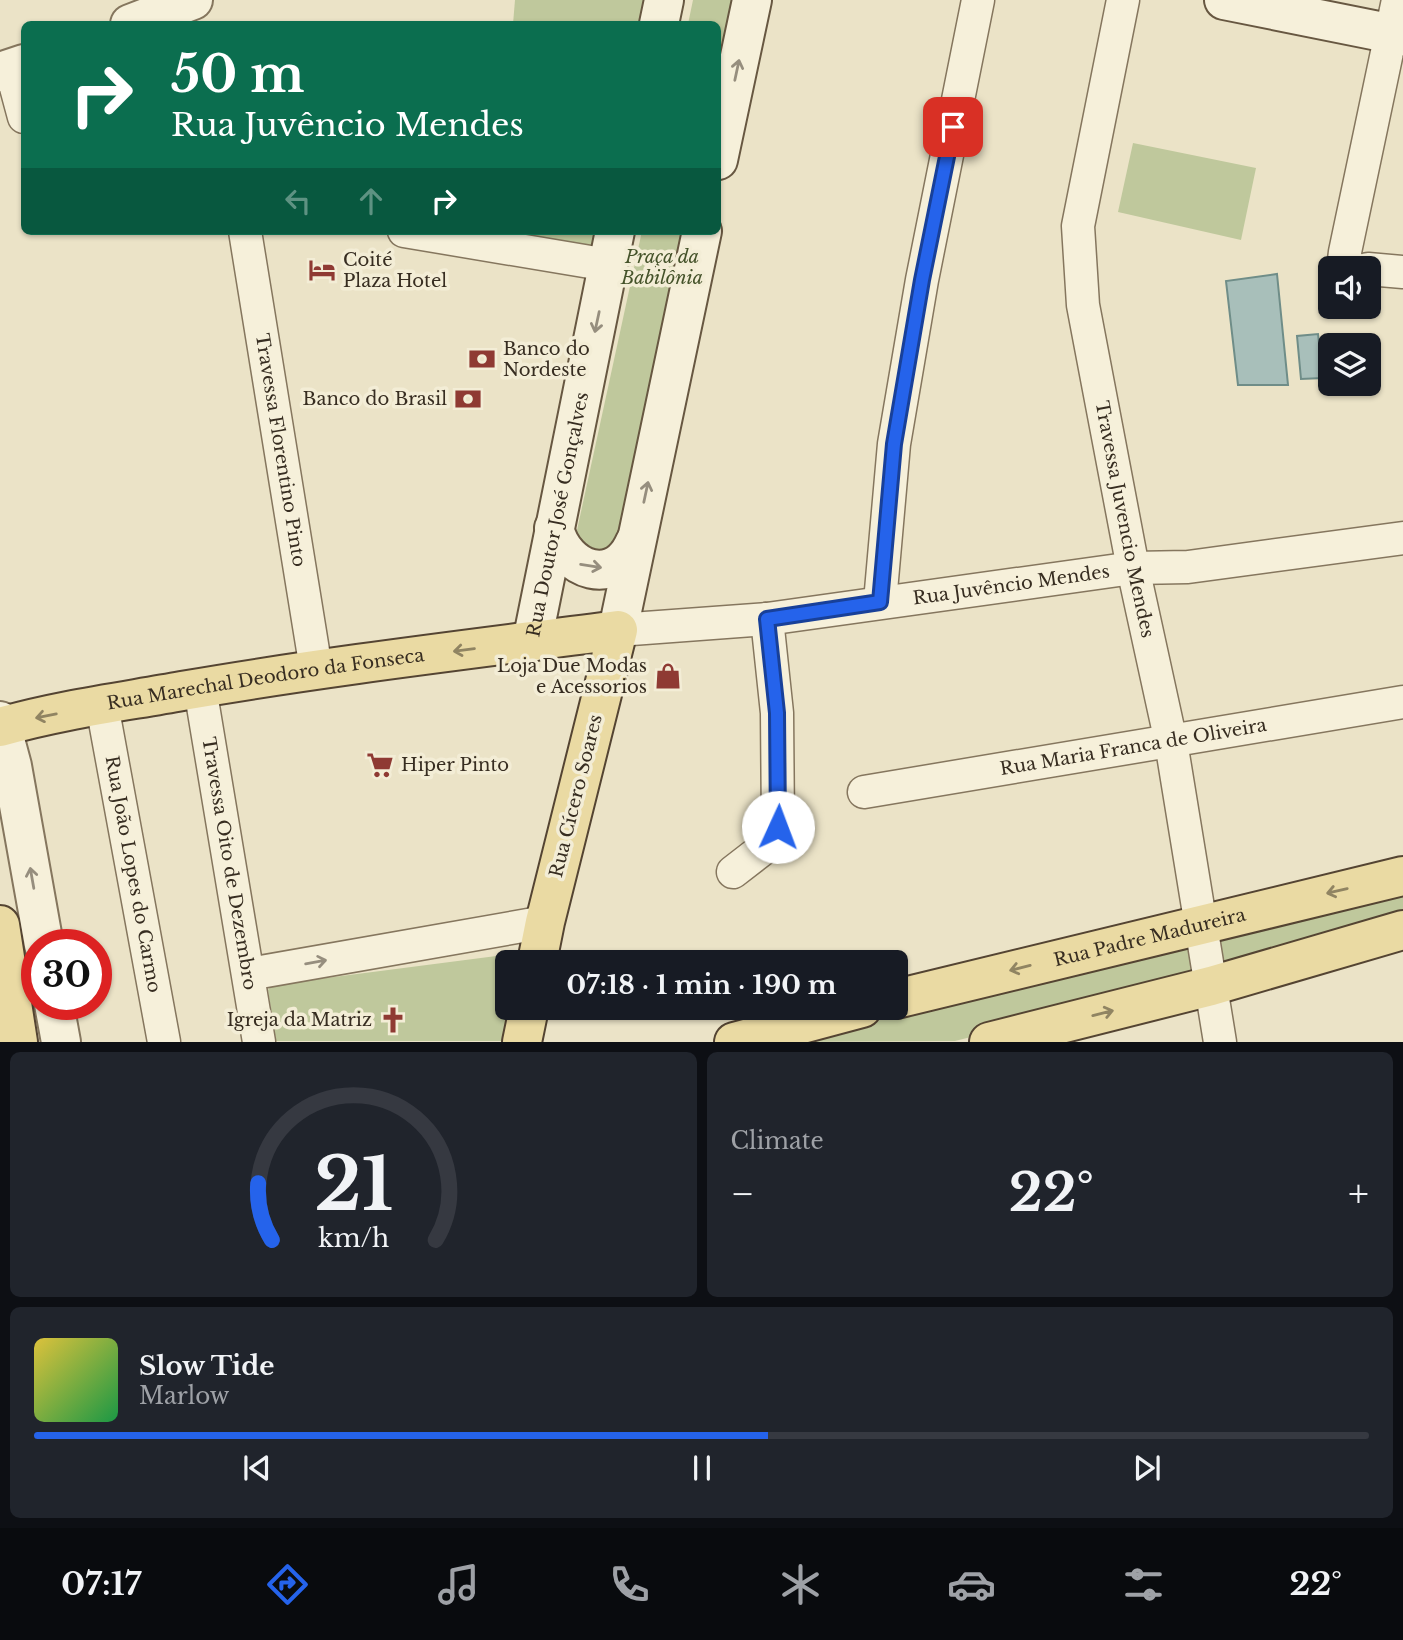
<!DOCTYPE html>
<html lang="en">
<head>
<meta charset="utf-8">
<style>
  body { margin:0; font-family:"Libre Baskerville",serif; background:#20242c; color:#f1f3f6; height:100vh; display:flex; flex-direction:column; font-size:26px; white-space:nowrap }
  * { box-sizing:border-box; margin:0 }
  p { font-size:23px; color:#9ea1a6 }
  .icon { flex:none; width:38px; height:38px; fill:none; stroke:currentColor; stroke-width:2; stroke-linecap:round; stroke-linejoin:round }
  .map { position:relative; height:1042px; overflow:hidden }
  .drawer { display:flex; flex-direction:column; gap:10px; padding:10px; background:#0d0f14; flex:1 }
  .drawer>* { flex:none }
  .hud { position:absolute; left:21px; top:21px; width:700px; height:214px; border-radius:10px; box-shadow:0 2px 5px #0004; background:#0b6e4f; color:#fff; overflow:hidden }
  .fabs { position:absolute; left:1318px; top:256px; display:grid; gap:14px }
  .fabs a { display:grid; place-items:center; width:63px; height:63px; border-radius:10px; background:#171b24; box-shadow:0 2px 5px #0004; font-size:35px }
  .speed { position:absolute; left:21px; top:929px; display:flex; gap:14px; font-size:35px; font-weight:700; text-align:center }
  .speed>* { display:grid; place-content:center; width:91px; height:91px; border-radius:50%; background:#171b24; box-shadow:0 2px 5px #0004; line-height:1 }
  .speed .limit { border:10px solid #d22; background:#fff; color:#111 }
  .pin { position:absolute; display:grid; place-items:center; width:60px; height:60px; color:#fff; margin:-30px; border-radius:14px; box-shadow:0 4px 10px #0006 }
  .me { position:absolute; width:77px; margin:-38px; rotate:2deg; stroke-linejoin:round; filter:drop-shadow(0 0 5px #0008) }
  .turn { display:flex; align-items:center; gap:24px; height:147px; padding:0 35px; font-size:32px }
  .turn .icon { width:91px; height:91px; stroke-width:2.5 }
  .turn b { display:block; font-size:49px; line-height:60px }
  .lanes { display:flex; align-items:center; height:66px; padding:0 35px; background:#0003; justify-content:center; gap:35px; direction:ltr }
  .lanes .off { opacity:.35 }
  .big { font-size:52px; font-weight:700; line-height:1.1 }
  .drawer .widget { flex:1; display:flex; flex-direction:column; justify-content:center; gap:10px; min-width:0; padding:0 24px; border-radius:10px; background:#20242c }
  .drawer .dial { align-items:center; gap:0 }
  .dial svg { height:182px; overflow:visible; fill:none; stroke:#363941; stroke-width:7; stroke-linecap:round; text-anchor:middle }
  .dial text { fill:#f1f3f6; stroke:none }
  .song { display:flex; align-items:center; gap:21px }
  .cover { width:84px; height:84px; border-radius:10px; background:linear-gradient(135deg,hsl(50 70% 55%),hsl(140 70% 35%)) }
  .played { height:7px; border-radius:4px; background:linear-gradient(90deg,#2563eb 55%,#363941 55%) }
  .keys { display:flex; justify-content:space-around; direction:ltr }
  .heat { display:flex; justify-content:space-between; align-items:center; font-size:38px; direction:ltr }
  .drawer .tiles { flex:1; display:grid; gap:10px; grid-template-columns:1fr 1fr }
  .widget:last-child { grid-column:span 2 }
  .trip { position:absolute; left:495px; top:950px; width:413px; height:70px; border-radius:10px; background:#171b24; box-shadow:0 2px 5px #0004; font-weight:700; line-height:70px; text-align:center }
  .menu { display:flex; height:112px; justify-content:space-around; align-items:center; background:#090b0e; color:#9ea1a6 }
  .menu .icon { width:49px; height:49px }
  .menu .selected { color:#2563eb }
  .menu b { font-size:32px; color:#f1f3f6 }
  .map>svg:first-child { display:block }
</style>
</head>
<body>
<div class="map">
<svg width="1403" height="1042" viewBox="0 0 1403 1042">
  <rect width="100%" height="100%" fill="#ebe3c7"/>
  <g fill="#bfc89c">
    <path d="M515 0H660L655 24H513Z"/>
    <path d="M693 0H751L718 148V24H688Z"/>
    <path d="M1133 143 1256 168 1241 240 1118 212Z"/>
    <path d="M534 231H612L607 255 534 237Z"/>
    <path d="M642 231H699L626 549 600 550 574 544Z"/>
    <path d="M1403 889V920L1222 972 1212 931Z"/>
    <path d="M1193 936 1200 980 955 1041 779 1042Z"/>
    <path d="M504 955 522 962H508V1008H515L509 1041H276L268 990 272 985Z"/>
  </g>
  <g fill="#a8bfba" stroke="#6f8d88" stroke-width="2">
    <path d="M1277 274 1288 385H1238L1226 281Z"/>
    <path d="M1318 334 1323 378 1301 379 1297 336Z"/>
  </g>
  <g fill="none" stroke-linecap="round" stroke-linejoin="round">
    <g stroke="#85765e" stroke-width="35">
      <g id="minor">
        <path id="s1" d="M1123 0 1078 226 1083 305 1133 568 1171 742 1220 1042"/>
        <path d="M11 69 24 117"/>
        <path id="s2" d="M245 231 316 669"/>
        <path d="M404 231 608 265"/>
        <path d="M1353 268 1344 260 1345 252 1398 0"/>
        <path d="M1368 269 1403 272"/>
        <path d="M880 602 894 444 922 280 978 0"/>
        <path id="s3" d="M618 630 767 619 1133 568 1188 567 1403 538"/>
        <path id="s4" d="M200 688 259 1042"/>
        <path id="s5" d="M102 705 164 1042"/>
        <path id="s6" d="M864 792 1403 702"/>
        <path d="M733 872 764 848 778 827 777 713 767 619"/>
        <path d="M249 974 545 922"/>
      </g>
    </g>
    <g stroke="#85765e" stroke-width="42">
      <g id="tertiary">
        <path d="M130 24 193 0"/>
        <path d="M0 72 24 64"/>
        <path d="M0 721 12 766 44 945"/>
        <path d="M54 1004 61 1042"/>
      </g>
    </g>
    <g stroke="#675741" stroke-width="42">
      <g id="secondary">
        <path d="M1224 0 1403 36"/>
        <path d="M659 24 664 0"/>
        <path d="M718 160 752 0"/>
        <path d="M554 528C565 572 615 588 635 542"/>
        <path d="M618 630 702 231"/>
        <path id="s7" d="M532 642 615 231"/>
      </g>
    </g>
    <g stroke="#544432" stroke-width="42">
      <g id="primary">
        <path id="s8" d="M0 727C59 710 121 702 182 691 327 666 472 649 618 630L545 922 537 962"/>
        <path d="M0 925 18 1042"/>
        <path id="s9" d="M896 999 1403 876"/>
        <path d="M522 1042 529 1008"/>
        <path d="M734 1042 862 1008"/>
        <path d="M989 1042 1211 986 1403 930"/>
      </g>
    </g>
    <use href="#minor" stroke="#f6f0da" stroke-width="32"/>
    <use href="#tertiary" stroke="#f6f0da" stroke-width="38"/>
    <use href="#secondary" stroke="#f6f0da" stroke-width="38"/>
    <use href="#primary" stroke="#eadaa3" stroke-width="38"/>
  </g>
  <defs><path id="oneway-shaft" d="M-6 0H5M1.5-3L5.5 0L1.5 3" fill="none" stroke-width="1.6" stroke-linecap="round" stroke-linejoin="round" transform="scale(1.75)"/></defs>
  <g stroke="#968e7e">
    <use href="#oneway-shaft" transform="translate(737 70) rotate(-78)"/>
    <use href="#oneway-shaft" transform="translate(597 322) rotate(102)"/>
    <use href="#oneway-shaft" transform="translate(646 492) rotate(-78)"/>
    <use href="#oneway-shaft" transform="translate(591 566) rotate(9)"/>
    <use href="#oneway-shaft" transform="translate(32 878) rotate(-100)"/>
    <use href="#oneway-shaft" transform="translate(316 962) rotate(-10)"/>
  </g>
  <g stroke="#908462">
    <use href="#oneway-shaft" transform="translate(464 650) rotate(173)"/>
    <use href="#oneway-shaft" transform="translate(46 716) rotate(169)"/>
    <use href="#oneway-shaft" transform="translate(1337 891) rotate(167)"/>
    <use href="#oneway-shaft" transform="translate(1020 968) rotate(166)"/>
    <use href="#oneway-shaft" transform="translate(1103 1013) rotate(-14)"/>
  </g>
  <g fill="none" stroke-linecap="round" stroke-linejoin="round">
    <g stroke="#184099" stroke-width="18">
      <path id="route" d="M778 827 777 713 767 619 880 602 894 444 922 280 953 127"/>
    </g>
    <use href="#route" stroke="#2563eb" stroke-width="12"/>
  </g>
  <defs>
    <g id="hotel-bare" transform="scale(2.1)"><path d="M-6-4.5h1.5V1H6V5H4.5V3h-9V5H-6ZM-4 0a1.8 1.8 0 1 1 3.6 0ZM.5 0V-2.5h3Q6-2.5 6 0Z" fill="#8f3a33" stroke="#f3edd6" stroke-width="2.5" paint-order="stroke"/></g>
    <g id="bank-bare" transform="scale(2.1)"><path d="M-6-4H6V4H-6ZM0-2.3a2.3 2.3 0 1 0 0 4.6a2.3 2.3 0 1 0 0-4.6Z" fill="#8f3a33" stroke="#f3edd6" stroke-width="2.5" paint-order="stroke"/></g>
    <g id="shop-bare" transform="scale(2.1)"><path d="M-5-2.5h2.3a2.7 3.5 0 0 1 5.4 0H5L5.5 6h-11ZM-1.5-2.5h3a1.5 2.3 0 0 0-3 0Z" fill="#8f3a33" stroke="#f3edd6" stroke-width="2.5" paint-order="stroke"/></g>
    <g id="supermarket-bare" transform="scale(2.1)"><path d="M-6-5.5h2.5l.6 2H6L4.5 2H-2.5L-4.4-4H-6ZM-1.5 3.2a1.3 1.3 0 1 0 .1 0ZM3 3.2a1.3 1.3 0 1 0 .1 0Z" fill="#8f3a33" stroke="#f3edd6" stroke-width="2.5" paint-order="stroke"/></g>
    <g id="church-bare" transform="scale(2.1)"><path d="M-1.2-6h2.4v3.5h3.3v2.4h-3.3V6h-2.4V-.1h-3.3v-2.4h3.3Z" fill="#8f3a33" stroke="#f3edd6" stroke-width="2.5" paint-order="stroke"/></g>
  </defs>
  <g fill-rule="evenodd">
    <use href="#hotel-bare" x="322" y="270"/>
    <use href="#bank-bare" x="482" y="359"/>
    <use href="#bank-bare" x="468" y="399"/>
    <use href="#shop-bare" x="668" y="676"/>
    <use href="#supermarket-bare" x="380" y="765"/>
    <use href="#church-bare" x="393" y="1020"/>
  </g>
  <g text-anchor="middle" stroke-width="7" stroke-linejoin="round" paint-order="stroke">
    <g font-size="18" font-style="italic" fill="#445229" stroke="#f3edd6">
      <text x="662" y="263">Praça da<tspan x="662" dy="21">Babilônia</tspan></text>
    </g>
    <g font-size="18" fill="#372d21" stroke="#f3edd6" text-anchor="start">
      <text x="343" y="266">Coité<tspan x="343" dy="21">Plaza Hotel</tspan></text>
      <text x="503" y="355">Banco do<tspan x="503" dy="21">Nordeste</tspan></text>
      <text x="447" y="405" text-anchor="end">Banco do Brasil</text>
      <text x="647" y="672" text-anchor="end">Loja Due Modas<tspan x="647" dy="21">e Acessorios</tspan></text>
      <text x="401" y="771">Hiper Pinto</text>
      <text x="372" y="1026" text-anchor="end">Igreja da Matriz</text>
    </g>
    <g font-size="18" fill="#372d21" stroke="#f3edd6">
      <text dy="6" stroke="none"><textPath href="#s2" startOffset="222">Travessa Florentino Pinto</textPath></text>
      <text dy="6" stroke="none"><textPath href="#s7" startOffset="130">Rua Doutor José Gonçalves</textPath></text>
      <text dy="6" stroke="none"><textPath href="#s1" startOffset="528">Travessa Juvencio Mendes</textPath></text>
      <text dy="6" stroke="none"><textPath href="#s3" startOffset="396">Rua Juvêncio Mendes</textPath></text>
      <text dy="6" stroke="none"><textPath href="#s8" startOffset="270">Rua Marechal Deodoro da Fonseca</textPath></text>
      <text dy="6" stroke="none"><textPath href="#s6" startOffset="273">Rua Maria Franca de Oliveira</textPath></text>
      <text transform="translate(576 796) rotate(-76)" y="6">Rua Cícero Soares</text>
      <text dy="6" stroke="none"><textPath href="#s4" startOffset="178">Travessa Oito de Dezembro</textPath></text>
      <text dy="6" stroke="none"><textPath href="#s5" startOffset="172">Rua João Lopes do Carmo</textPath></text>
      <text dy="6" stroke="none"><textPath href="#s9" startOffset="261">Rua Padre Madureira</textPath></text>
    </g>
  </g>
</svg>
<div class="fabs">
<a><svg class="icon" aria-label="sound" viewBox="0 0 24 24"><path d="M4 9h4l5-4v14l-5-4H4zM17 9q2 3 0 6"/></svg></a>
<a><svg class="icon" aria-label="layers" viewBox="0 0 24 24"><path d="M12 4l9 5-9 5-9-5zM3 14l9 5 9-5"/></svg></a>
</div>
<div class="speed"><div class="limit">30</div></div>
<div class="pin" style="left:953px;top:127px;background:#d93025"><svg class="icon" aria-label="arrive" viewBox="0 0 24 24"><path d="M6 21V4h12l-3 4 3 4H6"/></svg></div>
<svg class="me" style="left:778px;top:827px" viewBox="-20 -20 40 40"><circle r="19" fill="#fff"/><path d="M0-13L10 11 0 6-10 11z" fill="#2563eb"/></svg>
<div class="trip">07:18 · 1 min · 190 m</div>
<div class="hud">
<div class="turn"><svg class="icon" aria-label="right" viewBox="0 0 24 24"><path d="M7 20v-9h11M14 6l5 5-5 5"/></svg><div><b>50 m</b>Rua Juvêncio Mendes</div></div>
<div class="lanes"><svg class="icon off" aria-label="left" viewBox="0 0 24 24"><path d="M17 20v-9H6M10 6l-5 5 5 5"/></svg><svg class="icon off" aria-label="ahead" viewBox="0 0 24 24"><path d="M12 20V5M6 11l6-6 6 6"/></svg><svg class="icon" aria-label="right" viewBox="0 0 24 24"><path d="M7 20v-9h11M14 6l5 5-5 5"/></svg></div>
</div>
</div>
<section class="drawer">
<div class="tiles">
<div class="widget dial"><svg viewBox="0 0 100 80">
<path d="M14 69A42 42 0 1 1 86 69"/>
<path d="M14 69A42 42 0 0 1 8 44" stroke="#2563eb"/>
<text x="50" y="56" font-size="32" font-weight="700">21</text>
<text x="50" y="72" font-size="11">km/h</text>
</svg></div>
<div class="widget"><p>Climate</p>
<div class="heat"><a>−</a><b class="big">22°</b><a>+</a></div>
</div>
<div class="widget">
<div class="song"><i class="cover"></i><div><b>Slow Tide</b><p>Marlow</p></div></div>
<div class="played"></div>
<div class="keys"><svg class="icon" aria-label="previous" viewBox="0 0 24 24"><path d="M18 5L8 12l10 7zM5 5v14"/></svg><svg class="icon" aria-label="pause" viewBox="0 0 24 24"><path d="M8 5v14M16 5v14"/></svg><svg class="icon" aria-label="next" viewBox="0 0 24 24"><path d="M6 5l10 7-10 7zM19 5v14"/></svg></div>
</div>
</div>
</section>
<nav class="menu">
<b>07:17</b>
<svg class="icon selected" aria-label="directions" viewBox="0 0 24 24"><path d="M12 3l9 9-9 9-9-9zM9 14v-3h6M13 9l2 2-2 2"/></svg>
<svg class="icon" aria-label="music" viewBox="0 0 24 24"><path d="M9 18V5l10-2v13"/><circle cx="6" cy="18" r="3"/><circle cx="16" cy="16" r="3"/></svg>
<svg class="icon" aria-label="phone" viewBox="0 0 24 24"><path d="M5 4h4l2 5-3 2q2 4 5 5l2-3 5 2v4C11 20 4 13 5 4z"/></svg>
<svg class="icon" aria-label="climate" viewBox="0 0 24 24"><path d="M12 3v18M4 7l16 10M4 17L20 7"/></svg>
<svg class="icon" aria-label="car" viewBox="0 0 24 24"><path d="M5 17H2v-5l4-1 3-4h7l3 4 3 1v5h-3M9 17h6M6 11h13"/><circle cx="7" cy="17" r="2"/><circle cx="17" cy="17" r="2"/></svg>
<svg class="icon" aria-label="filters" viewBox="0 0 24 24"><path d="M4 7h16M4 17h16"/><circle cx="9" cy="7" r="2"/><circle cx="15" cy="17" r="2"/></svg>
<b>22°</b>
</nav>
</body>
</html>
